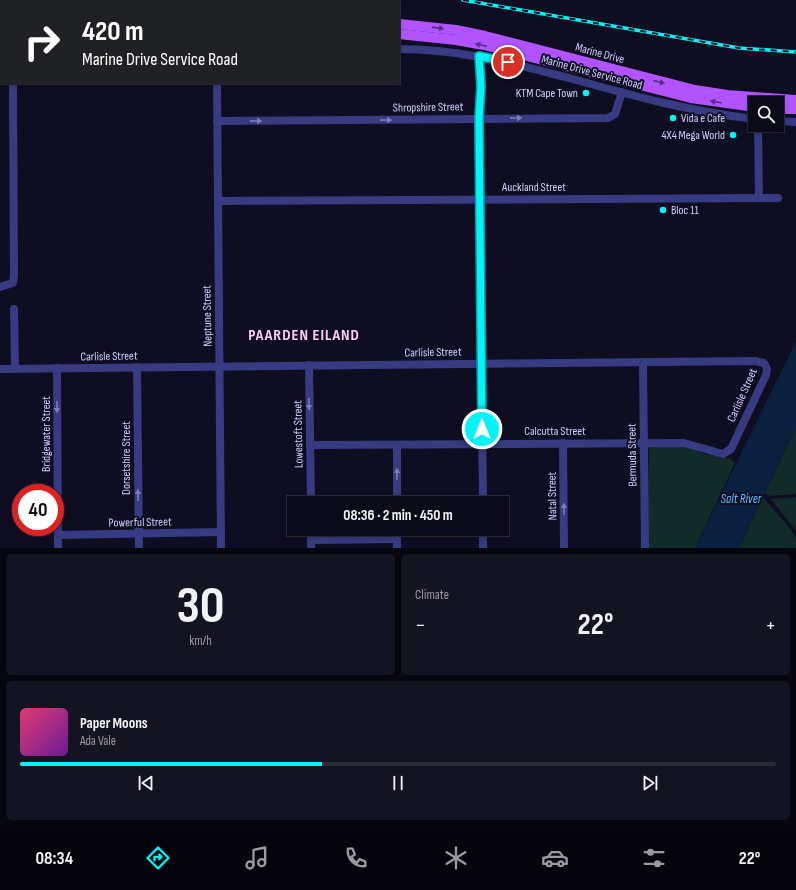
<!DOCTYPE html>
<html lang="en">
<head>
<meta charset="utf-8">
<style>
  body { margin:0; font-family:"Sofia Sans Condensed",sans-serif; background:#141322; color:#f1f3f6; height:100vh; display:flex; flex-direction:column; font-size:15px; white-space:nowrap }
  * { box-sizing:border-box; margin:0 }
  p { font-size:13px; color:#9a9aa2 }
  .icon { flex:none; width:22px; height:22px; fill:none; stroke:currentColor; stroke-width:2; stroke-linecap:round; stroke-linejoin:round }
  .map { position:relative; height:548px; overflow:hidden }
  .details { display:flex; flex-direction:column; gap:6px; padding:6px; background:#06060e; flex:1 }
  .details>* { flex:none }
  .hud { position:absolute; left:0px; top:0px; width:400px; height:84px; box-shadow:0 2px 6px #0003,0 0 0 1px #2b2b38; background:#202124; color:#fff; overflow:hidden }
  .buttons { position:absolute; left:748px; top:96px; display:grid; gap:8px }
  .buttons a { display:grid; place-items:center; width:36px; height:36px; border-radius:0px; background:#0b0a19; box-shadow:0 2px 6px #0003,0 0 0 1px #2b2b38; font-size:20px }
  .speed { position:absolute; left:12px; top:484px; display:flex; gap:8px; font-size:20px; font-weight:700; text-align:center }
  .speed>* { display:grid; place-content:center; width:52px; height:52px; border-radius:50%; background:#0b0a19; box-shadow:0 2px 6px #0003,0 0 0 1px #2b2b38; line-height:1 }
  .speed .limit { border:6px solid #d22; background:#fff; color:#111 }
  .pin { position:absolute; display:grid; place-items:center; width:34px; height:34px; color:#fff; margin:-17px; border:2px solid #fff; border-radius:50%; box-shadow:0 1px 4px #0007 }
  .me { position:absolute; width:44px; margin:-22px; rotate:0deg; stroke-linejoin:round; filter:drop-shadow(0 0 3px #0008) }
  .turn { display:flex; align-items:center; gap:14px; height:84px; padding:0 16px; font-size:18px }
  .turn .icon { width:52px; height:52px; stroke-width:2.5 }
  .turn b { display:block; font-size:28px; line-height:34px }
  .big { font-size:30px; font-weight:700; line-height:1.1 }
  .details .tile { flex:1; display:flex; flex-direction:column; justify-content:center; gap:6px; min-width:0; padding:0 14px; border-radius:6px; background:#141322 }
  .details .dial { align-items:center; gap:0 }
  .dial b { font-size:52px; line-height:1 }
  .song { display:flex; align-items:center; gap:12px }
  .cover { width:48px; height:48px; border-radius:6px; background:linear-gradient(135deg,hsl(340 70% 55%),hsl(280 70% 35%)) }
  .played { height:4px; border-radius:2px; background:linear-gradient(90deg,#00f4f8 40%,#2b2b38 40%) }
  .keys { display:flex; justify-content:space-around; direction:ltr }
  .heat { display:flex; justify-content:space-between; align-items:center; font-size:22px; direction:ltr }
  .details .tiles { flex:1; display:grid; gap:6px; grid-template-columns:1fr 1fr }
  .tile:last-child { grid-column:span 2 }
  .trip { position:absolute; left:287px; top:496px; width:222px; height:40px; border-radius:0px; background:#0b0a19; box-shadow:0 2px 6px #0003,0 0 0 1px #2b2b38; font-weight:700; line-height:40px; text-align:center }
  .tabs { display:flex; height:64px; justify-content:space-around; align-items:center; background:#04040a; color:#9a9aa2 }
  .tabs .icon { width:28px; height:28px }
  .tabs .selected { color:#00f4f8 }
  .tabs b { font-size:18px; color:#f1f3f6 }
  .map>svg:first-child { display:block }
</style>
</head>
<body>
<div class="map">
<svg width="796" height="548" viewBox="0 0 796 548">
  <rect width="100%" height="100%" fill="#0f0d21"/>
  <g fill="#102b28">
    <path d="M796 427V494L769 496 765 493Z"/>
    <path d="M649 447H688L708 455 711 453 722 458H730L735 463 695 548H647Z"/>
    <path d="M763 497 792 531 796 538V548H739Z"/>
    <path d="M796 497V531L771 499Z"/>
  </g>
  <path fill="#09213e" d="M796 341V427L739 548H695Z"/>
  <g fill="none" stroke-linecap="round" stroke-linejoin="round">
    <g stroke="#373b81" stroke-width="8">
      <path d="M0 12H1"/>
      <path d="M399 49C460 49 510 63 569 78 630 95 691 112 755 119"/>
      <path d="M479 56 481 86 479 119 483 503"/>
      <path d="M217 83 221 548"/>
      <path d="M217 121 608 118 615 114 622 92"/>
      <path d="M777 121 796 122"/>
      <path d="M758 125 759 198"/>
      <path d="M219 201 778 198"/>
      <path d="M0 287 13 283 14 275 13 83"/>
      <path d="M14 309 15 368"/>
      <path d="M643 362 645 548"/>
      <path d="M309 365 311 503"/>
      <path d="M137 367 139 548"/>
      <path d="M57 368 58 548"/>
      <path d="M0 369 755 361 764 363 767 369 766 375 731 449 723 454 684 443 310 445"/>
      <path d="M563 443 564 548"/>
      <path d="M397 445V503"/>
      <path d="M311 529V548"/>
      <path d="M397 529V548"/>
      <path d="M483 529V548"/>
      <path d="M58 535 221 532"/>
      <path d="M311 540 397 539"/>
    </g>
    <g stroke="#b154ff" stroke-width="10">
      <path d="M29 0 36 1"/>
      <path d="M115 0 122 1"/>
      <path d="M399 24 456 30 485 36 695 90 727 95 796 100"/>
      <path d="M399 34 456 40 484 45 691 98 755 107"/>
      <path d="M777 109H796"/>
    </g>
    <g stroke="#00f4f8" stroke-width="3.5">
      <path id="rail" d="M463 0 739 48 796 52"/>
    </g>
    <use href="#rail" stroke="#0f0d21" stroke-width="2" stroke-dasharray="6" stroke-linecap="butt"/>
  </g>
  <defs><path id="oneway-solid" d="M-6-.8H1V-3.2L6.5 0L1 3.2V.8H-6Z"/></defs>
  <g fill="#582d85">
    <use href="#oneway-solid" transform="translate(438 28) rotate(8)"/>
    <use href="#oneway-solid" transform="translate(481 45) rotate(-168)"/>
    <use href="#oneway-solid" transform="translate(659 82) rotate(14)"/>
    <use href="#oneway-solid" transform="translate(716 102) rotate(-170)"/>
  </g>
  <g fill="#7b7dba">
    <use href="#oneway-solid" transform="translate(516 118)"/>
    <use href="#oneway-solid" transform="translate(386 120) rotate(-1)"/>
    <use href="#oneway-solid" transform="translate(256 121) rotate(-1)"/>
    <use href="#oneway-solid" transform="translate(309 404) rotate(89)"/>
    <use href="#oneway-solid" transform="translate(57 407) rotate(90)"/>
    <use href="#oneway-solid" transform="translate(397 474) rotate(-90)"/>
    <use href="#oneway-solid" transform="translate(138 495) rotate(-90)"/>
    <use href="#oneway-solid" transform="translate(564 509) rotate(-91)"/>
  </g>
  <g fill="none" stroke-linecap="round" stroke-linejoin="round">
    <g stroke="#009fa1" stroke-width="10">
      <path id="route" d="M482 429 479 118 481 86 479 56 508 62"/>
    </g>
    <use href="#route" stroke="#00f4f8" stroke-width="7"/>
  </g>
  <g fill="#00f4f8" stroke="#0f0d21" stroke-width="1.5">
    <circle cx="586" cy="93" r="4"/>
    <circle cx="673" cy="118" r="4"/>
    <circle cx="733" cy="135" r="4"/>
    <circle cx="663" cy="210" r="4"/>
  </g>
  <g text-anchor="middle" stroke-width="4" stroke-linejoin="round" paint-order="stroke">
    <g font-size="12" fill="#cfcdff" stroke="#0f0d21">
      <text transform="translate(600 53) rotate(15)" y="4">Marine Drive</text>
      <text transform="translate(592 72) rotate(15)" y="4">Marine Drive Service Road</text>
      <text transform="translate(428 107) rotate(-1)" y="4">Shropshire Street</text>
      <text x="534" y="191">Auckland Street</text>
      <text transform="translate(207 316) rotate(-91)" y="4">Neptune Street</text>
      <text transform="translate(433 352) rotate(-1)" y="4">Carlisle Street</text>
      <text transform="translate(109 356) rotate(-1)" y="4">Carlisle Street</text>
      <text transform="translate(742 395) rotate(-66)" y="4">Carlisle Street</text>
      <text x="555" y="435">Calcutta Street</text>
      <text transform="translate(46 434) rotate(-90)" y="4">Bridgewater Street</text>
      <text transform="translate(298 434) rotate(-91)" y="4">Lowestoft Street</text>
      <text transform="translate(632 455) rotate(-91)" y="4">Bermuda Street</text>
      <text transform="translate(126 458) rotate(-90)" y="4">Dorsetshire Street</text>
      <text transform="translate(552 496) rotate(-91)" y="4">Natal Street</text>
      <text transform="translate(140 522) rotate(-1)" y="4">Powerful Street</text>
    </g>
    <g font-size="12" fill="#cfcdff" stroke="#0f0d21" text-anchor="end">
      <text x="578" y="97">KTM Cape Town</text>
      <text x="681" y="122" text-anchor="start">Vida e Cafe</text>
      <text x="725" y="139">4X4 Mega World</text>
      <text x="671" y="214" text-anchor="start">Bloc 11</text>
    </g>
    <g font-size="13" font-style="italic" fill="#5bc1ff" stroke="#0f0d21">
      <text x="741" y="503">Salt River</text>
    </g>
    <g font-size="16" font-weight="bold" letter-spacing="1" fill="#ffcff2" stroke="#0f0d21">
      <text x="304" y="340">PAARDEN EILAND</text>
    </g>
  </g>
</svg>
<div class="buttons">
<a><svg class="icon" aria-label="search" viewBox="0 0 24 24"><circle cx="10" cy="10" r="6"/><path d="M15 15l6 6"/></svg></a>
</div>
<div class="speed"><div class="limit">40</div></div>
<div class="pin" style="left:508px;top:62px;background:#d93025"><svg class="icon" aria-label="arrive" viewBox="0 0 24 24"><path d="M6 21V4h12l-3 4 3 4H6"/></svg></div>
<svg class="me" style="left:482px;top:429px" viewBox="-20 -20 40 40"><circle r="17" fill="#00f4f8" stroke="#fff" stroke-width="3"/><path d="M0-11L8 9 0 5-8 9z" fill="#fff"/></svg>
<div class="trip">08:36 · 2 min · 450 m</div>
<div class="hud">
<div class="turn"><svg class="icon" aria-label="right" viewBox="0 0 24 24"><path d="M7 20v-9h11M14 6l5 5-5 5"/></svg><div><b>420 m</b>Marine Drive Service Road</div></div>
</div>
</div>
<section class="details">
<div class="tiles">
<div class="tile dial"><b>30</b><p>km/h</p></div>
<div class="tile"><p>Climate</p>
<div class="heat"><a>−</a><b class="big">22°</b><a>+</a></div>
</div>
<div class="tile">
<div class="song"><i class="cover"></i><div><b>Paper Moons</b><p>Ada Vale</p></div></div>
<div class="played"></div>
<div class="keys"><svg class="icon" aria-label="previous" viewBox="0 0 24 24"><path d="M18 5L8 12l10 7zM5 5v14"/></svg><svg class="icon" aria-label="pause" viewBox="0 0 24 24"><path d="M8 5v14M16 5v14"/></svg><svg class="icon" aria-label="next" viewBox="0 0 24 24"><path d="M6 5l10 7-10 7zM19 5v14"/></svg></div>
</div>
</div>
</section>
<nav class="tabs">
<b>08:34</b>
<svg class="icon selected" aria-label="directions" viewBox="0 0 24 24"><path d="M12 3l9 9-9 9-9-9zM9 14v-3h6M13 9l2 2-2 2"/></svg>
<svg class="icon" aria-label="music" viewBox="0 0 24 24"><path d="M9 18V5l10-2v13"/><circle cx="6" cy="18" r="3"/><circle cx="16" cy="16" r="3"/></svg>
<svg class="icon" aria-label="phone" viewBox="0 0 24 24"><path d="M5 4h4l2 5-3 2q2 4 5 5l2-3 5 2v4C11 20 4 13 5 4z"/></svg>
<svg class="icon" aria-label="climate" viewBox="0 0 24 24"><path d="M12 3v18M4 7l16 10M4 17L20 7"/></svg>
<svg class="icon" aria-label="car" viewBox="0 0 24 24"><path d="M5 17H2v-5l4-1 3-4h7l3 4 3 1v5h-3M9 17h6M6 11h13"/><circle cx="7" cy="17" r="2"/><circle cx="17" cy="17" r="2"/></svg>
<svg class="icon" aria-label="filters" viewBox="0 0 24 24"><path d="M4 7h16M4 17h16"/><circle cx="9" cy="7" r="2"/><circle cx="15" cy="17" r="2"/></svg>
<b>22°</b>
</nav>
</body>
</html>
